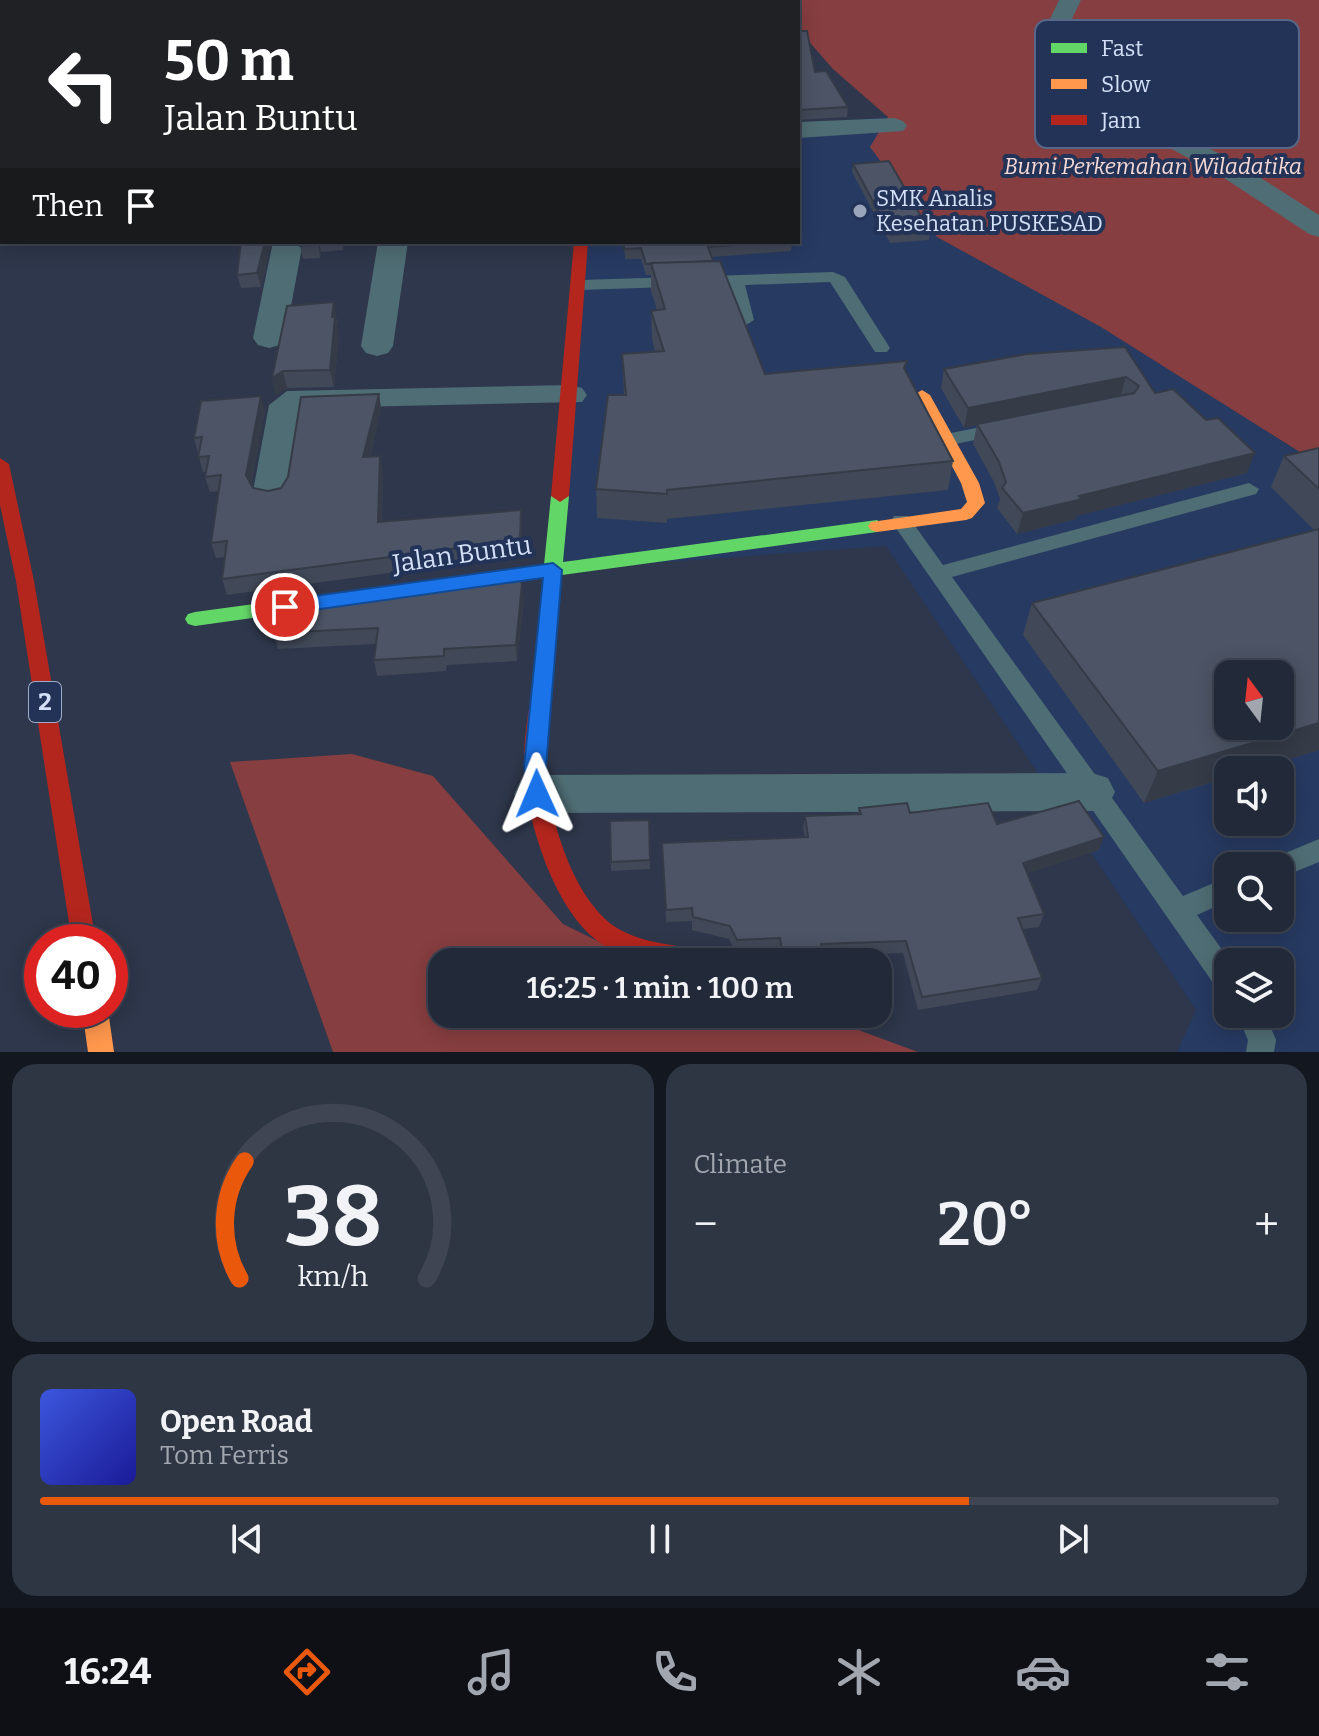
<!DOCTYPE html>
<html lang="en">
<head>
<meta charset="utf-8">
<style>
  body { margin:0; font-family:Bitter,serif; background:#2e3543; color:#f1f3f6; height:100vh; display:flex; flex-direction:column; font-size:30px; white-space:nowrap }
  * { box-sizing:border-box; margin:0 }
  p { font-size:26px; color:#a2a6ae }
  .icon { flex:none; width:44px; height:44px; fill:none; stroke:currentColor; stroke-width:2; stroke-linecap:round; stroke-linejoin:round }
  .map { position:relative; height:1052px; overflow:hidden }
  .side { display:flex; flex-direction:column; gap:12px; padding:12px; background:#13171f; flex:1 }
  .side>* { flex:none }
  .banner { position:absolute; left:0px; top:0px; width:800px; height:244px; box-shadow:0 4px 20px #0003,0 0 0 2px #3f4553; background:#202124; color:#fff; overflow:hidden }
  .needle { width:52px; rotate:345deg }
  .fabs { position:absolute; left:1214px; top:660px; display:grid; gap:16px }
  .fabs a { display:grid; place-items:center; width:80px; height:80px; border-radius:16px; background:#222938; box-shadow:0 4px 20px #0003,0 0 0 2px #3f4553; font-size:40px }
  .speed { position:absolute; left:24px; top:924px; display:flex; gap:16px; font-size:40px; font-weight:700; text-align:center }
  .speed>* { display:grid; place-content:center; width:104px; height:104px; border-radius:50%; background:#222938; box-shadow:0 4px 20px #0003,0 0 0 2px #3f4553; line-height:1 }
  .speed .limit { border:12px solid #d22; background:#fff; color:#111 }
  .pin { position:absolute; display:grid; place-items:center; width:68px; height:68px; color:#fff; margin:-34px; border:4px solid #fff; border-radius:50%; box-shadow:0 2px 8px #0007 }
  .me { position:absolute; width:88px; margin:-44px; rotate:359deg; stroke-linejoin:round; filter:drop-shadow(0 0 6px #0008) }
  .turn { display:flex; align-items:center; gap:28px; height:168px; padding:0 32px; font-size:36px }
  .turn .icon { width:104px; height:104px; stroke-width:2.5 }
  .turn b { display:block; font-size:56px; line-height:68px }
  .then { display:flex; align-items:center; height:76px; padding:0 32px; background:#0003; gap:16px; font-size:30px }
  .big { font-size:60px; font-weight:600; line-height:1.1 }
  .side .tile { flex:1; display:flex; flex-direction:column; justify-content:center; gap:12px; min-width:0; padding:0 28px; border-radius:24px; background:#2e3543 }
  .side .dial { align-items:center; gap:0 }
  .dial svg { height:208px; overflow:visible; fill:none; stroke:#3f4553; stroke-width:7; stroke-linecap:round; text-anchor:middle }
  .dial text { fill:#f1f3f6; stroke:none }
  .song { display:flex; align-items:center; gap:24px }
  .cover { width:96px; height:96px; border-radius:12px; background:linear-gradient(135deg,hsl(230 70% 55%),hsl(240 70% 35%)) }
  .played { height:8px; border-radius:4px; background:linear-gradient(90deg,#ea580c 75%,#3f4553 75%) }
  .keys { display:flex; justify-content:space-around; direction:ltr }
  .heat { display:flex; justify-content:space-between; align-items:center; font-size:44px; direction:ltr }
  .side .tiles { flex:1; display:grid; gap:12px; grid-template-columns:1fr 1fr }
  .tile:last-child { grid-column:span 2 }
  .trip { position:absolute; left:428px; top:948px; width:464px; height:80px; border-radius:24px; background:#222938; box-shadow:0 4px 20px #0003,0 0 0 2px #3f4553; font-weight:600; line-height:80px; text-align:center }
  .tab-bar { display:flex; height:128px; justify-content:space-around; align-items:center; background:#0e1016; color:#a2a6ae }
  .tab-bar .icon { width:56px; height:56px }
  .tab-bar .on { color:#ea580c }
  .tab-bar b { font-size:36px; color:#f1f3f6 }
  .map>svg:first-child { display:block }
</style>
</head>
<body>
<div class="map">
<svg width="1319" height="1052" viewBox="0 0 1319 1052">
  <rect width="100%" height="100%" fill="#2e374b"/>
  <path fill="#273a61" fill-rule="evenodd" d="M888 117 939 238 1101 327 1319 464V1052H1177L1196 1010 886 546 559 570 585 242H798V124ZM1228 674H1280V726H1228ZM1228 770H1280V822H1228ZM1228 866H1280V918H1228ZM1228 962H1280V1014H1228Z"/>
  <g fill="#873e40">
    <path d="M784 0H1319V464L1101 327 937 237 870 147 888 117 833 69 798 29V2Z"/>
    <path d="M352 754 433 776 563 924 640 962H442V1014H815L918 1052H333L230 762Z"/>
  </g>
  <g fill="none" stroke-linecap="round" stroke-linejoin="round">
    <g fill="#4f6d74" fill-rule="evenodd">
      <path d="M833 272 845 277 890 348 887 352H875L830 282 745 285 754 320 746 325 738 320 729 285 580 290 572 285 580 280Z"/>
      <path d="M1001 423 1010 429 1008 433 946 446 937 440 946 434Z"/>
      <path d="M1249 483 1259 489 1256 494 952 577 1183 896 1228 877V901L1197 915 1231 962H1228V994L1218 990 891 521 894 516H908L943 565Z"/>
      <path d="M1319 839V862L1280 878V866H1268L1271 859Z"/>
      <path d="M1237 1014H1265L1276 1040 1274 1052H1246L1248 1040Z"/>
    </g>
    <g fill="#4f6d74" fill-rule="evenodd">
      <path d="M29 0H51L53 2H31Z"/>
      <path d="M1059 0H1081L1071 21 1076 36 1157 121 1239 164 1319 215V237L1309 234 1221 176 1139 131 1054 38 1049 21Z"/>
      <path d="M894 118 903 121 907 126 903 131 798 138V122Z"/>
      <path d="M273 242H303L285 338 280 345 269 348 258 345 253 338Z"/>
      <path d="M378 242H408L393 346 388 353 377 356 366 353 361 346Z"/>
      <path d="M570 385 582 388 587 395 582 402 306 408 302 410 289 491 284 500 271 503 258 500 253 491 269 405 287 391Z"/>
      <path d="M1092 773 1108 778 1115 792 1108 806 1092 811 537 813 521 808 514 794 521 780 537 775Z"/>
    </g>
    <path fill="#63d668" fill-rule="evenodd" d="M560 490 569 496 563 562 877 520 886 526 877 532 562 575 553 682 550 688 543 690 536 688 533 682 543 578 195 626 188 624 185 619 188 614 195 612 544 565 551 496Z"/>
    <g fill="#ff974d" fill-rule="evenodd">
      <path d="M922 390 930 395 979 483 985 503 972 518 966 520 877 532 871 530 868 526 871 522 961 509 967 502 961 483 914 395Z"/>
      <path d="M82 1010H108L114 1052H88Z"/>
    </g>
    <g fill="#b3261e" fill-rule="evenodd">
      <path d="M574 242H588L569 496 560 502 551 496Z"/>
      <path d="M0 458 9 464 34 581 96 942H72L16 581 0 505Z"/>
      <path d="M543 674 550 676 553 682C550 711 544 740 546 768 549 818 573 900 617 928 643 944 678 945 707 951L716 954 719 962C681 962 646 965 611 949 558 925 526 822 524 767 523 739 529 710 533 682L536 676Z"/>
    </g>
  </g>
  <g fill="#414857">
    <path d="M798 31 815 72 848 107 847 117 798 120Z"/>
    <path d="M853 164 930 232 929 240 890 243 852 172Z"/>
    <path d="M271 242 261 287 241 288 237 275Z"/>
    <path d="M301 242H344L343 250 321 252 320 258 303 259 300 246Z"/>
    <path d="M624 242H792L791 251 712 257 765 374 907 361 905 370 953 461 948 490 667 519V523L597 518 596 489 624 395 622 354 655 352 652 339 651 311 657 310 651 291V275H646L641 259H625Z"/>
    <path d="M338 319 337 324 339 334 334 387 287 388 276 395 272 378Z"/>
    <path d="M1125 347 1155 393 1247 473 1076 516V519L1017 534 997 508 1000 499 994 482 973 444 977 425 964 428 941 388 944 369Z"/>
    <path d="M379 394 381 409 370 457 383 471 382 521 522 525V555L227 595 222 579 225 557 216 558 211 543 219 491 210 492 205 477 206 472H203L194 438 265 411 251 485 253 488 268 491 281 488Z"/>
    <path d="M1319 448V750L1144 803 1023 635 1032 603 1314 530 1271 487 1284 456Z"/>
    <path d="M524 599 517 661 447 665 446 671 377 676 374 660 376 644 278 649 273 633Z"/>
    <path d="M859 808 997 824 1099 850 1028 873 1044 914 1039 927 1023 929 1042 978 1037 990 918 1010 903 953 821 956 820 962H780L779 951 736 953 729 939 692 930V921L666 922 662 843 805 837 803 829 805 816 858 814Z"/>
    <path d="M649 820 650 869 611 871 610 821Z"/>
  </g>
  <g fill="#353b47">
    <path d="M265 242H271L261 287 257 273Z"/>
    <path d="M318 242H319L321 252 320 258Z"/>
    <path d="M334 302 339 334 334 387 330 370 332 317Z"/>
    <path d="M283 371 287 388 276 395 272 378Z"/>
    <path d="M1126 377 1120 397 964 428 968 408Z"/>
    <path d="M379 394 381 409 366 473 363 457Z"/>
    <path d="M261 396 265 411 250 490 246 475Z"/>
    <path d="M1255 453 1247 473 1076 516V519L1017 534 1023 513 1079 496Z"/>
    <path d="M380 456 383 471 381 537 378 522Z"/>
    <path d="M521 510 522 525V555L520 540Z"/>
    <path d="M522 584 524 599 517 661 516 645Z"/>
    <path d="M1319 723V750L1252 770H1228V777L1144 803 1158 771Z"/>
    <path d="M1104 837 1099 850 1019 876 1023 863Z"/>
  </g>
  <g fill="#4c5465" stroke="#353b47" stroke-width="2" fill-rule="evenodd">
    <path d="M182 0H224L226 2H173Z"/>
    <path d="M239 0H779V2H230Z"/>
    <path d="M798 31H807L815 72 826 71 848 107 798 110Z"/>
    <path d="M889 161 930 232 891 235 853 164Z"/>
    <path d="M241 242H265L257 273 237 275Z"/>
    <path d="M301 242H318L317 245 300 246Z"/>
    <path d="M624 242H772L708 247 713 261 646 264 641 248 624 249Z"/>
    <path d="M720 261 765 374 907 361 904 368 953 461 667 490V494L596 489 608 395H626L622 354 664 351 651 311 665 309 651 263Z"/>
    <path d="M334 302 332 317H335L330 370 283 371 272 378 287 306Z"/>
    <path d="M1125 347 1155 393 1173 389 1206 420 1218 418 1255 453 1079 496 1082 499 1023 513 1002 488 1006 482 999 462 977 424 1134 393 1139 386 1126 377 968 408 944 369 1027 354Z"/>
    <path d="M379 394 363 457 380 456 378 522 521 510 520 540 222 579 227 541 211 543 221 475 205 477 209 456 198 457 202 437 194 438 201 401 261 396 246 475 253 488 268 491 281 488 288 477 301 397Z"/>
    <path d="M1319 448V489L1284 456Z"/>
    <path d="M1319 529V723L1158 771 1032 603ZM1228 674H1280V726H1228Z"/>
    <path d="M520 578 522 584 516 645 444 649V656L374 660 378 628 273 633 277 612Z"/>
    <path d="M1079 801 1104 837 1023 863 1044 914 1018 918 1042 978 922 997 906 941 821 944 822 950 782 952 780 938 737 940 730 926 693 917 692 908 666 910 662 843 808 837 805 816 861 814 859 808 907 803 910 813 988 803 997 824Z"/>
    <path d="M649 820 650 860 611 862 610 821Z"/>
  </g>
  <path fill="#1a73e8" stroke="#114b97" stroke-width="2" d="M553 563 562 570 546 767 548 794 544 801H529L524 767 543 578 285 614 275 607 285 600Z"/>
  <circle fill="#9aa5bb" stroke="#223357" stroke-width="3" cx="860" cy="211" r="8"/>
  <g text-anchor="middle" stroke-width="8" stroke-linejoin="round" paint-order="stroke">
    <g font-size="22" font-style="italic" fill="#f6d8d5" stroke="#223357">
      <text x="1153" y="174">Bumi Perkemahan Wiladatika</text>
    </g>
    <g font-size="22" fill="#d4e0f7" stroke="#223357" text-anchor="start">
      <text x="876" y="206">SMK Analis<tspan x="876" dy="25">Kesehatan PUSKESAD</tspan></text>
    </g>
    <rect fill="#223357" stroke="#9facc7" stroke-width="2" x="29" y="682" width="32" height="40" rx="6"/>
    <g font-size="24" font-weight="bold" fill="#d4e0f7">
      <text x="45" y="710">2</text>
    </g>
    <g font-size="26" fill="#d4e0f7" stroke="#223357">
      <text transform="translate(462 554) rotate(-8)" y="9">Jalan Buntu</text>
    </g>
  </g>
  <rect x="1035" y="20" width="264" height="128" rx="12" fill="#223357" stroke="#576787" stroke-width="2"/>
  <rect x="1051" y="43" width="36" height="10" fill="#63d668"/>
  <rect x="1051" y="79" width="36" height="10" fill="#ff974d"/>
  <rect x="1051" y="115" width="36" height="10" fill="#b3261e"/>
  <g font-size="22" fill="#d4e0f7">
    <text x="1101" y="56">Fast</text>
    <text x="1101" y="92">Slow</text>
    <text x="1101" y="128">Jam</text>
  </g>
</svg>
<div class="fabs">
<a><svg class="needle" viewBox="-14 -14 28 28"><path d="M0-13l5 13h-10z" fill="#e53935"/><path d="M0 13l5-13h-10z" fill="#a2a6ae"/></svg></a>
<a><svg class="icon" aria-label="sound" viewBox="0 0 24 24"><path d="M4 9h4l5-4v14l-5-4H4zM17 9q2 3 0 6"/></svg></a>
<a><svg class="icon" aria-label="search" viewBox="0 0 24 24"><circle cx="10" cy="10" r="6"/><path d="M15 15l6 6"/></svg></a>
<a><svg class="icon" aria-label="layers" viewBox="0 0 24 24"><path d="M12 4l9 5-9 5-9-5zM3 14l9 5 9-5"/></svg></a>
</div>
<div class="speed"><div class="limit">40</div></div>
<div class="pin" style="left:285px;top:607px;background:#d93025"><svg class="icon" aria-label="arrive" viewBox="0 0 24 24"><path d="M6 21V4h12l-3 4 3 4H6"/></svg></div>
<svg class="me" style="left:537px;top:794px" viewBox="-20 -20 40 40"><path d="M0-17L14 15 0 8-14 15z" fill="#1a73e8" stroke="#fff" stroke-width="4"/></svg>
<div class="trip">16:25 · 1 min · 100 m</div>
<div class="banner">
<div class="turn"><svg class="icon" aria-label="left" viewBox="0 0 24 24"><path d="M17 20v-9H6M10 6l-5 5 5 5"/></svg><div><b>50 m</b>Jalan Buntu</div></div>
<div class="then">Then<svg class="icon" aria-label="arrive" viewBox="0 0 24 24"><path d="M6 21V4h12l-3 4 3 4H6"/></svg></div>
</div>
</div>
<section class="side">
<div class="tiles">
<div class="tile dial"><svg viewBox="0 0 100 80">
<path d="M14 69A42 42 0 1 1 86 69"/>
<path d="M14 69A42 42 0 0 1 16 24" stroke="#ea580c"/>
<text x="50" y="56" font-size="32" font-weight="700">38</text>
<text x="50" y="72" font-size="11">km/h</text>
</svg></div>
<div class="tile"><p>Climate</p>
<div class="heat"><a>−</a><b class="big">20°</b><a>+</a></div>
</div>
<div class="tile">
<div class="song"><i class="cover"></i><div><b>Open Road</b><p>Tom Ferris</p></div></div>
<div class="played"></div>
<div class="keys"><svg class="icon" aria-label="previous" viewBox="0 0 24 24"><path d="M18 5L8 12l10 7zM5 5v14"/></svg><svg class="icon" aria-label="pause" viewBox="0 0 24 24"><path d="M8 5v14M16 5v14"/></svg><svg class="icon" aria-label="next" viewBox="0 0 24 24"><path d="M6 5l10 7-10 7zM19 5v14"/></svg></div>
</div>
</div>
</section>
<nav class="tab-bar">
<b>16:24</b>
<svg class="icon on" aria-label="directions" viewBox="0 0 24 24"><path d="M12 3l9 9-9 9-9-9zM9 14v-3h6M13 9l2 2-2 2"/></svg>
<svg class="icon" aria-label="music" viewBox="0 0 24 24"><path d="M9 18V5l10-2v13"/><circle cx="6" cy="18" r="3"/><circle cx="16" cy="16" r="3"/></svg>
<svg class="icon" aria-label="phone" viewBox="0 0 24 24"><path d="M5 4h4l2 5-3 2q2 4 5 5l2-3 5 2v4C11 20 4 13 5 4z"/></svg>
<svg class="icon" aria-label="climate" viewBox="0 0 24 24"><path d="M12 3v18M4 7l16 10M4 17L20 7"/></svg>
<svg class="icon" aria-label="car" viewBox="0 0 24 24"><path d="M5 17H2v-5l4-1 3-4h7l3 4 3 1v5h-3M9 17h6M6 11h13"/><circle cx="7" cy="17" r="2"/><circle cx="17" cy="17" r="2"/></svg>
<svg class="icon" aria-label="filters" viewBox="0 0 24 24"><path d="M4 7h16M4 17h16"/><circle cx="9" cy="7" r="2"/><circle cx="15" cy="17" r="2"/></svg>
</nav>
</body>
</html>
